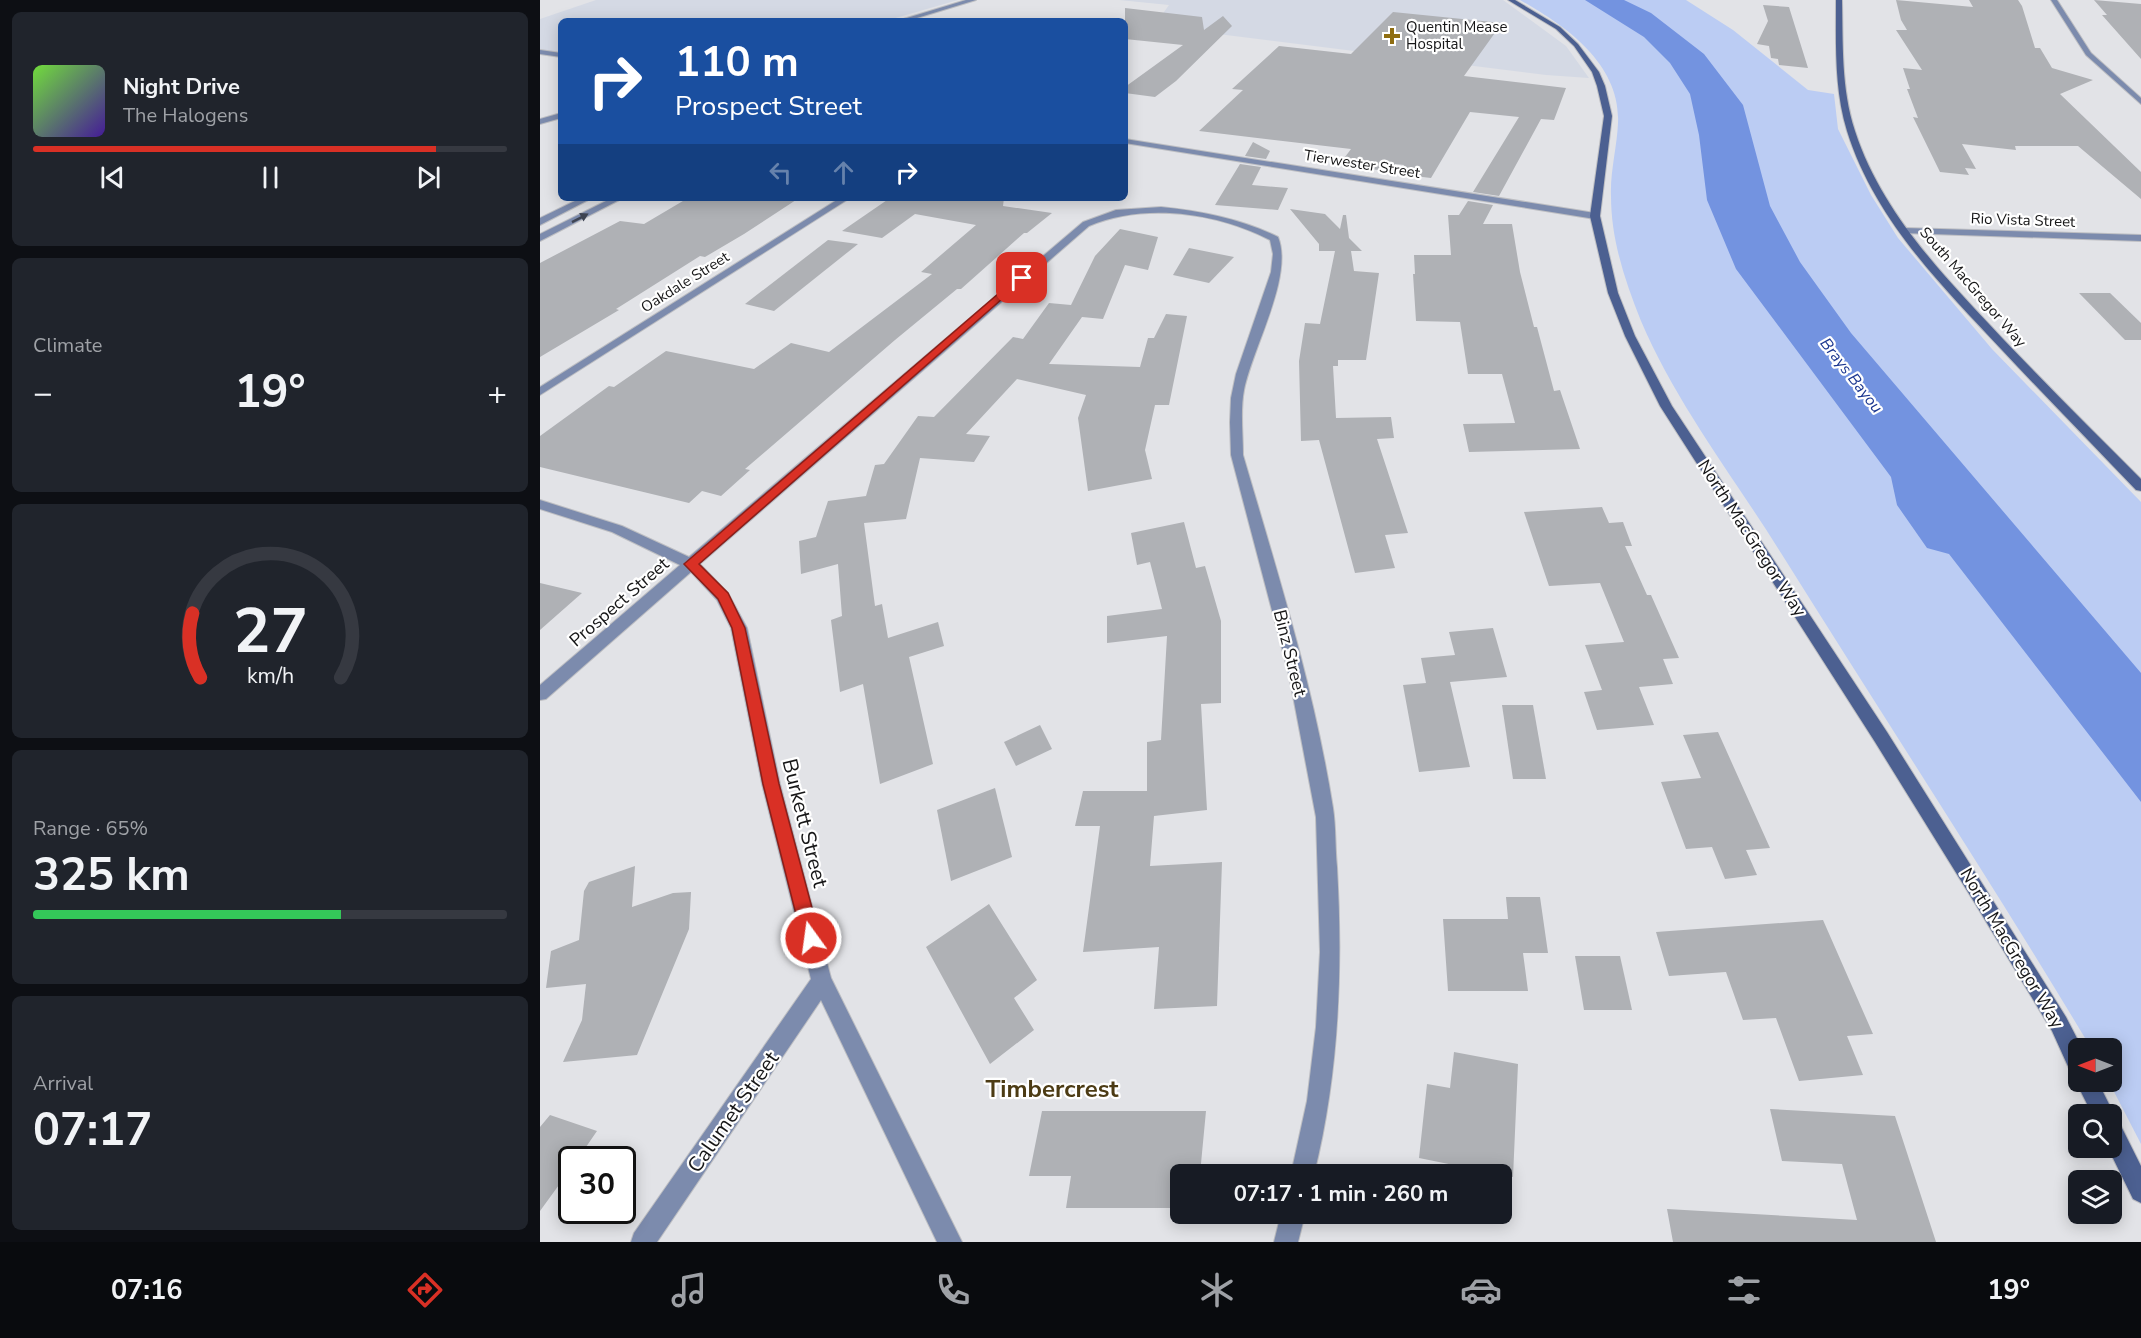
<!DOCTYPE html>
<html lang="en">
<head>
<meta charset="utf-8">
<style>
  body { margin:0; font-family:"Nunito Sans",sans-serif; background:#20242c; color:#f1f3f6; height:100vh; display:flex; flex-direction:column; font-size:22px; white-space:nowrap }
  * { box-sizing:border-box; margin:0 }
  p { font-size:20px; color:#9ea1a6 }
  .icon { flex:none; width:33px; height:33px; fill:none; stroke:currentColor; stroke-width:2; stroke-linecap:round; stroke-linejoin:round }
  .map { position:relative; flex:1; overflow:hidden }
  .details { display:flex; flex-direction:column; gap:12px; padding:12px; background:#0d0f14; width:540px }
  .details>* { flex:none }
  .guide { position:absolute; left:18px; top:18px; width:570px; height:183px; border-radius:9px; box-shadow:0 3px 15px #0003; background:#1a4fa0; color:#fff; overflow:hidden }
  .needle { width:39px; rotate:270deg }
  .fabs { position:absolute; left:1528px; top:1038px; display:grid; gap:12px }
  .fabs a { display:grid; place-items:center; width:54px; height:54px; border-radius:9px; background:#171b24; box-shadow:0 3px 15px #0003; font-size:30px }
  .speed { position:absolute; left:18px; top:1146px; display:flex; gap:12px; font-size:30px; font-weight:700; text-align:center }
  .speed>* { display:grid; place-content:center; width:78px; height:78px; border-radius:50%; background:#171b24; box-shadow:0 3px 15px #0003; line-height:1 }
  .speed .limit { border:3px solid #111; border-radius:9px; background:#fff; color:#111 }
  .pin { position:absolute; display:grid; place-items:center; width:51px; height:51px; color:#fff; margin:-26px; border-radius:12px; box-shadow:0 3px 9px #0006 }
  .me { position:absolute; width:66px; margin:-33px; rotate:346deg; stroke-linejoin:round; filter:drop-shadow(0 0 4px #0008) }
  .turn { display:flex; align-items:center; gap:21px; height:126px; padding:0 18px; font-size:27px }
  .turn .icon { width:78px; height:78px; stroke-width:2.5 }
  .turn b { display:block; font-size:42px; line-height:51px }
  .lanes { display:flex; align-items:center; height:57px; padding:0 18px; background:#0003; justify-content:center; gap:30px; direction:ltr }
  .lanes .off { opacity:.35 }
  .big { font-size:45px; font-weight:700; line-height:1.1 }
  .details .widget { flex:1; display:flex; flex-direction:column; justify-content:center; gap:9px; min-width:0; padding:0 21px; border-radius:9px; background:#20242c }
  .details .dial { align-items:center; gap:0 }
  .dial svg { height:156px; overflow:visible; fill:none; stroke:#363941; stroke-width:7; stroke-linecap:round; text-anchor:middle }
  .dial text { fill:#f1f3f6; stroke:none }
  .song { display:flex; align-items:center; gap:18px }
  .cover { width:72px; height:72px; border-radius:9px; background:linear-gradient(135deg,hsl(100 70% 55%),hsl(260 70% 35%)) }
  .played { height:6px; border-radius:3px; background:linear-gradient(90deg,#d93025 85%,#363941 85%) }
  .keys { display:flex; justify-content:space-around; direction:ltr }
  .heat { display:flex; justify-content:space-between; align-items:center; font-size:33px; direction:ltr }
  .charge { height:9px; border-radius:4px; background:linear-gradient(90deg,#34c759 65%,#363941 0) }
  .trip { position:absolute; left:630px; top:1164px; width:342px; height:60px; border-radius:9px; background:#171b24; box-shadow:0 3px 15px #0003; font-weight:700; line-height:60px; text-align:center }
  .tabs { display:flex; height:96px; justify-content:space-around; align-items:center; background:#090b0e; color:#9ea1a6 }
  .tabs .icon { width:42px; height:42px }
  .tabs .active { color:#d93025 }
  .tabs b { font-size:27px; color:#f1f3f6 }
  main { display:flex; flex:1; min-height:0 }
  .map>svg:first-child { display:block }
</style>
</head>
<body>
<main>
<section class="details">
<div class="widget">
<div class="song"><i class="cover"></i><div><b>Night Drive</b><p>The Halogens</p></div></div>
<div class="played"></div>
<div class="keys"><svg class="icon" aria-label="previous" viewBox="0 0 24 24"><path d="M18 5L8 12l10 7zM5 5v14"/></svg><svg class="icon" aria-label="pause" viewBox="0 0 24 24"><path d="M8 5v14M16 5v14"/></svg><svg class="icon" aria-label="next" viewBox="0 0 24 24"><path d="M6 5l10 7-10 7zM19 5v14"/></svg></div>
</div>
<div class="widget"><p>Climate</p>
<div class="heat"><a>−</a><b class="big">19°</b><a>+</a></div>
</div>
<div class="widget dial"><svg viewBox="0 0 100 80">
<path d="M14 69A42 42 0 1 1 86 69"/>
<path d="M14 69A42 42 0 0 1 10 36" stroke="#d93025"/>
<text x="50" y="56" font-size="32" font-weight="700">27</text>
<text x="50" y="72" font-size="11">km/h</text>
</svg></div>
<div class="widget"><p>Range · 65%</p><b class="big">325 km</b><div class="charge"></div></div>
<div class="widget"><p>Arrival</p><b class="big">07:17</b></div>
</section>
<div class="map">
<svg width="1601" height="1242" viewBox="0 0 1601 1242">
  <rect width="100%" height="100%" fill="#e2e3e7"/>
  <g fill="#d4d9e4">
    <path d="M56 0H418L345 21H21V53L0 50V19Z"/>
    <path d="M579 0H963L1026 46 1049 78 1006 75 614 26 629 5Z"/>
  </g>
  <path fill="#bbccf3" d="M980 0H1146L1193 30 1268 90 1294 94 1298 129 1331 195 1358 238 1452 349 1601 502V1144L1569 1082H1572V1048H1551C1451 881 1344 718 1241 553 1193 476 1137 405 1101 321 1085 281 1071 240 1071 196 1070 172 1077 147 1078 123 1081 64 1025 25 980 0Z"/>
  <path fill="#7393e0" d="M1045 0H1084L1111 13 1164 54 1203 105 1230 206 1260 262 1311 333 1601 673V802L1409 554 1387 548 1357 505 1351 477 1196 269 1167 200 1159 135 1150 94 1130 63 1104 37Z"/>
  <g fill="#afb1b5">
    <path d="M1356 0 1433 7 1429 0H1478L1482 6 1495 48H1500L1512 68 1553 80 1520 94 1601 172V199L1538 146H1475L1476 150 1422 144 1436 169 1425 168 1429 175 1400 172 1373 117 1378 118 1367 89H1370L1363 68 1382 70 1356 30H1367L1361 20Z"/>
    <path d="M1554 0 1601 4V59L1562 15H1567Z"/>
    <path d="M1223 5 1249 7 1268 68 1239 65 1238 59 1231 58 1229 46 1217 44 1228 21Z"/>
    <path d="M585 8 662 17 664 30 683 16 692 26 636 81 615 97 585 93V87L643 45 585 39Z"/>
    <path d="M853 12 962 23 924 76 1026 88 1014 120 1001 119 959 196 933 192 979 117 930 112 891 178 858 174 864 165 855 164 854 172 799 165 811 149 659 131 703 90 692 89 739 46 811 54Z"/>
    <path d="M713 142 730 151 726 159 705 156Z"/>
    <path d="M700 164 721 167 712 185 748 188 738 210 675 205Z"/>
    <path d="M148 198H259L204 234 165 257 160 256 76 309 79 310 0 357V263L80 221 104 224Z"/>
    <path d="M350 198H464L463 206 512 213 487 233H484L421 289H417L355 340 205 469 210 470 181 496 162 491 149 503 0 467V436L69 386 74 387 126 351 214 369 251 343 289 352 392 274 381 272 436 225 375 214 342 238 302 231Z"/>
    <path d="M928 201 953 205 943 224H972L980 272 994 327H997L1014 391 1020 390 1040 449 929 452 923 424 975 423 962 374H928L920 322 876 321 873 274H875L874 255H911L908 215H919Z"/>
    <path d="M750 209 785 214 800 229 803 215H806L809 238 822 251H811L814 271 839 273 826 360H798V366H793L796 418 851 417 854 438 837 439 868 533 845 535 855 568 815 573 779 440 761 441 759 361 765 323 780 324 795 251H779V244Z"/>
    <path d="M580 229 618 237 608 270 585 265 563 319 542 317 509 364 600 367 608 338H614L626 314 647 316 629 405H615L605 450 612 479 548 491 538 418 546 395 477 379 426 434 450 436 434 462 380 458 366 519 324 523 335 606 342 604 348 638 398 622 404 646 369 657 393 764 340 784 323 684 300 692 291 620 302 616 298 564 261 574 259 541 276 537 288 501 326 496 335 465 344 464 378 416 394 417 473 337 483 339 509 303 531 305 555 256Z"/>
    <path d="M288 240 318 244 234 311 205 304Z"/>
    <path d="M649 248 694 257 669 283 633 275Z"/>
    <path d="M1539 293H1570L1601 323V340H1585Z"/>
    <path d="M1062 507 1069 523 1083 522 1092 546H1085L1107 595H1111L1139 658 1123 659 1133 684 1099 687 1114 725 1057 730 1044 692 1062 690 1045 645 1084 642 1060 583 1009 586 984 512Z"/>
    <path d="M644 522 656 568 665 566 681 621V703L661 704 667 810 614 816 610 866 682 862 677 1006 614 1009 619 947 543 952 560 826H535L543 791H607V742L621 740 627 636 567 643V616L622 609 610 562 597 565 591 533Z"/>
    <path d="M0 583 42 593 0 630Z"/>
    <path d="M953 628 967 677 910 682 930 767 879 772 863 685 886 683 881 658 915 655 909 632Z"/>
    <path d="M962 705H993L1006 779H973Z"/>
    <path d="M500 725 512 749 476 766 464 742Z"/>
    <path d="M1178 732 1230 848 1206 850 1217 875 1185 879 1172 847 1146 849 1121 782 1161 778 1143 735Z"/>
    <path d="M455 788 472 857 411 881 397 810Z"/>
    <path d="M95 866 92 907 133 893 151 892 149 929 97 1055 23 1062 42 1020 46 984 6 988 11 951 39 940 44 891 49 882Z"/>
    <path d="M966 897H1000L1008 953H983L988 991H908L903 919H968Z"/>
    <path d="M449 904 497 980 474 998 494 1030 450 1064 386 947Z"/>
    <path d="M1283 920 1333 1034 1307 1036 1323 1075 1259 1081 1236 1018 1203 1020 1186 972 1129 976 1116 932Z"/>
    <path d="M1035 956H1080L1092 1010H1044Z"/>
    <path d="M914 1052 978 1064 973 1177 879 1158 887 1084 910 1088Z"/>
    <path d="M1230 1109 1355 1116 1396 1242H1133L1127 1209 1317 1220 1302 1164 1242 1161Z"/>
    <path d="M502 1111H666L660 1174H640V1208H526L531 1176H489Z"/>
    <path d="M10 1115 57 1131 37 1160H32V1167L0 1211V1127Z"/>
  </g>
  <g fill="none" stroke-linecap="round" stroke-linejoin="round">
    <g stroke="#bdbec2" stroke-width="2">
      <g id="minor">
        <path d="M1511 0H1517L1551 53 1601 98V104L1546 55Z"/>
        <path d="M21 113V118L0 124V119Z"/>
        <path d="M300 198H310L0 395V387Z"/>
        <path d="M621 207C661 211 702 219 738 237 754 276 712 349 704 390 700 411 703 433 703 455 737 571 774 688 793 808 796 827 795 847 797 867 803 970 799 1074 774 1174H751L767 1101 776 1027 780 952 776 817 749 675 691 455 690 422 691 398 696 374 731 272 733 254 730 240C677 213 606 202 549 226L160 564 188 593 207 628 240 784 291 978 422 1242H397L281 1000 117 1242H91L94 1233 271 979 222 784 191 628 177 600 151 572 6 699 0 700V685L140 565 72 532 0 509V500L82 526 149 557 543 222 576 210Z"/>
        <path d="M1365 228 1601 235V241L1362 233 1360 231Z"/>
        <path d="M741 1214H765L758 1242H734Z"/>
      </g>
    </g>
    <g stroke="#bdbec2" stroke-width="2">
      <g id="tertiary">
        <path d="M426 0H436L367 21H357Z"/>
        <path d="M0 50 21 53V57L0 54Z"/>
        <path d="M585 139 1055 213 1060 216 1055 219 585 143Z"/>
        <path d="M41 198H52L0 225V218Z"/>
        <path d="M72 198H83L0 241V234Z"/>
      </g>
    </g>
    <g stroke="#bdbec2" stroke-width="2">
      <g id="secondary">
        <path d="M968 0H975L1020 27 1038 44 1059 72 1065 86 1072 116 1060 216 1078 293 1095 336 1132 406 1347 732 1526 1017 1542 1048H1539V1082H1558L1574 1114 1572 1119V1114H1552L1536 1082 1539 1076 1531 1073 1512 1031 1436 905 1335 742 1120 406 1085 336 1068 293 1050 216 1064 116 1057 86 1052 72 1034 46 1016 29Z"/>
        <path d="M1296 0H1302C1303 43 1301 89 1315 131 1342 214 1406 278 1464 340 1509 387 1555 433 1601 479V491L1596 490C1551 443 1505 396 1461 349 1400 284 1334 218 1307 131 1294 89 1296 43 1296 0Z"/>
        <path d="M1572 1121 1580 1124 1601 1166V1203L1593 1199 1568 1148H1572Z"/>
      </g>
    </g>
    <use href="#minor" fill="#7c8bad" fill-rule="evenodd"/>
    <use href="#tertiary" fill="#7c8bad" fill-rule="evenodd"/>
    <use href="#secondary" fill="#4c6091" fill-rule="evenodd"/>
  </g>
  <defs><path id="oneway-solid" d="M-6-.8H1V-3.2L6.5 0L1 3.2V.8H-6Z" transform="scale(1.5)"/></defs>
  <use fill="#3f4553" href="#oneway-solid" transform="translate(40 218) rotate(-27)"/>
  <path fill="#d93025" stroke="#8d1f18" stroke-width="1.5" d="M479 276 486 278 159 564 188 593 205 628 239 784 280 938 277 944 271 946 265 944 262 938 223 784 192 628 178 599 144 564Z"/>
  <path fill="#8f6e12" stroke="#fff" stroke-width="2" d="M849 27h6v6h6v6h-6v6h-6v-6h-6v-6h6z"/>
  <g text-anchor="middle" stroke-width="4.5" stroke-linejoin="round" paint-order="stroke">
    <g font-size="15" fill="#161617" stroke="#fff" text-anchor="start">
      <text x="866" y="32">Quentin Mease<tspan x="866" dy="17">Hospital</tspan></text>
    </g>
    <g font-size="15" fill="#161617" stroke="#fff">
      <text transform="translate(822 164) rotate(9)" y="5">Tierwester Street</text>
      <text transform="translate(1483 220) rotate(2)" y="5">Rio Vista Street</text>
      <text transform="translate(145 282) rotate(-32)" y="5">Oakdale Street</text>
      <text transform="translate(1433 287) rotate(49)" y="5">South MacGregor Way</text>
    </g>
    <g font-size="16" font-style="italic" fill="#1c3790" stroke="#fff">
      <text transform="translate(1312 375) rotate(52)" y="6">Brays Bayou</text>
    </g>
    <g font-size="18" fill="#161617" stroke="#fff">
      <text transform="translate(1212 538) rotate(57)" y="6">North MacGregor Way</text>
      <text transform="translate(79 602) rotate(-41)" y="6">Prospect Street</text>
      <text transform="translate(750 653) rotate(76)" y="6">Binz Street</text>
      <text transform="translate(1472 948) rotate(59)" y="6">North MacGregor Way</text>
    </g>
    <g font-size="21" fill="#161617" stroke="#fff">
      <text transform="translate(265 823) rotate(76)" y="7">Burkett Street</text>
      <text transform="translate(193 1112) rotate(-55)" y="7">Calumet Street</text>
    </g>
    <g font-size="24" font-weight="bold" fill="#4c3b14" stroke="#fff">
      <text x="512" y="1097">Timbercrest</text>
    </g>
  </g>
</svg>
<div class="fabs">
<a><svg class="needle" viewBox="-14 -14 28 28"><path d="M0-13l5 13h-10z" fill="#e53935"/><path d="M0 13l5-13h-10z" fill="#9ea1a6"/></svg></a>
<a><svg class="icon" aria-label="search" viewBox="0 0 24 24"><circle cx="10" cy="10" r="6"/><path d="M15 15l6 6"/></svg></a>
<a><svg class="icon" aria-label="layers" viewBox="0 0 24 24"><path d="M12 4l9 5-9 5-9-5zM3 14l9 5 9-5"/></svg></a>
</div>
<div class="speed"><div class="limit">30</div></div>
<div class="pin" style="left:482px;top:278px;background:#d93025"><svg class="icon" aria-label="arrive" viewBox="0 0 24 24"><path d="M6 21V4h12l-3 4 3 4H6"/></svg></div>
<svg class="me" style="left:271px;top:938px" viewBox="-20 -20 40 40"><circle r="17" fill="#d93025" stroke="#fff" stroke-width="3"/><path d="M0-11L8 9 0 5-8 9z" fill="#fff"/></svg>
<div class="trip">07:17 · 1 min · 260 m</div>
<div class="guide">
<div class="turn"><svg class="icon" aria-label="right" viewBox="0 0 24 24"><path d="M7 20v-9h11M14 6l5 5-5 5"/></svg><div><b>110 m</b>Prospect Street</div></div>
<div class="lanes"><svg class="icon off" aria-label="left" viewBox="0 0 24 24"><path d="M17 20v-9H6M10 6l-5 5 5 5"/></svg><svg class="icon off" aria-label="ahead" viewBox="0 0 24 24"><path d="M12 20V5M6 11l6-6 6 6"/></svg><svg class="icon" aria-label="right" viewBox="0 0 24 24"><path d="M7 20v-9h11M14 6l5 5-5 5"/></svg></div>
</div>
</div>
</main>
<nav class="tabs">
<b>07:16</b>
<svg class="icon active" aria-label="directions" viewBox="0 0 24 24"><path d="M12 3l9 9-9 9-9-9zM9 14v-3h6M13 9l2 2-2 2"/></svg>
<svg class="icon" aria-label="music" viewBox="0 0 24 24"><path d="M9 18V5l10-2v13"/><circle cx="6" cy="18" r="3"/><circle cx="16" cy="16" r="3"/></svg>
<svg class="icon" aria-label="phone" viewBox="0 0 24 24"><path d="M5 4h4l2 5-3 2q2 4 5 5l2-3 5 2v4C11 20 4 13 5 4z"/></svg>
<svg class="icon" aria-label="climate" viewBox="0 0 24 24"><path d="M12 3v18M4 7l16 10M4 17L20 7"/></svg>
<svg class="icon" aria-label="car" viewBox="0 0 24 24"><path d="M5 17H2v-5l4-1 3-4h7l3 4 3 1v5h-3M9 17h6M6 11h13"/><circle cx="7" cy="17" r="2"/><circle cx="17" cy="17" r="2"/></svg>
<svg class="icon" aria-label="filters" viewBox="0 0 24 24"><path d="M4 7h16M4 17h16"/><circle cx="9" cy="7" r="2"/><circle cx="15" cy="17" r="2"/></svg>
<b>19°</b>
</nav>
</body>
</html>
